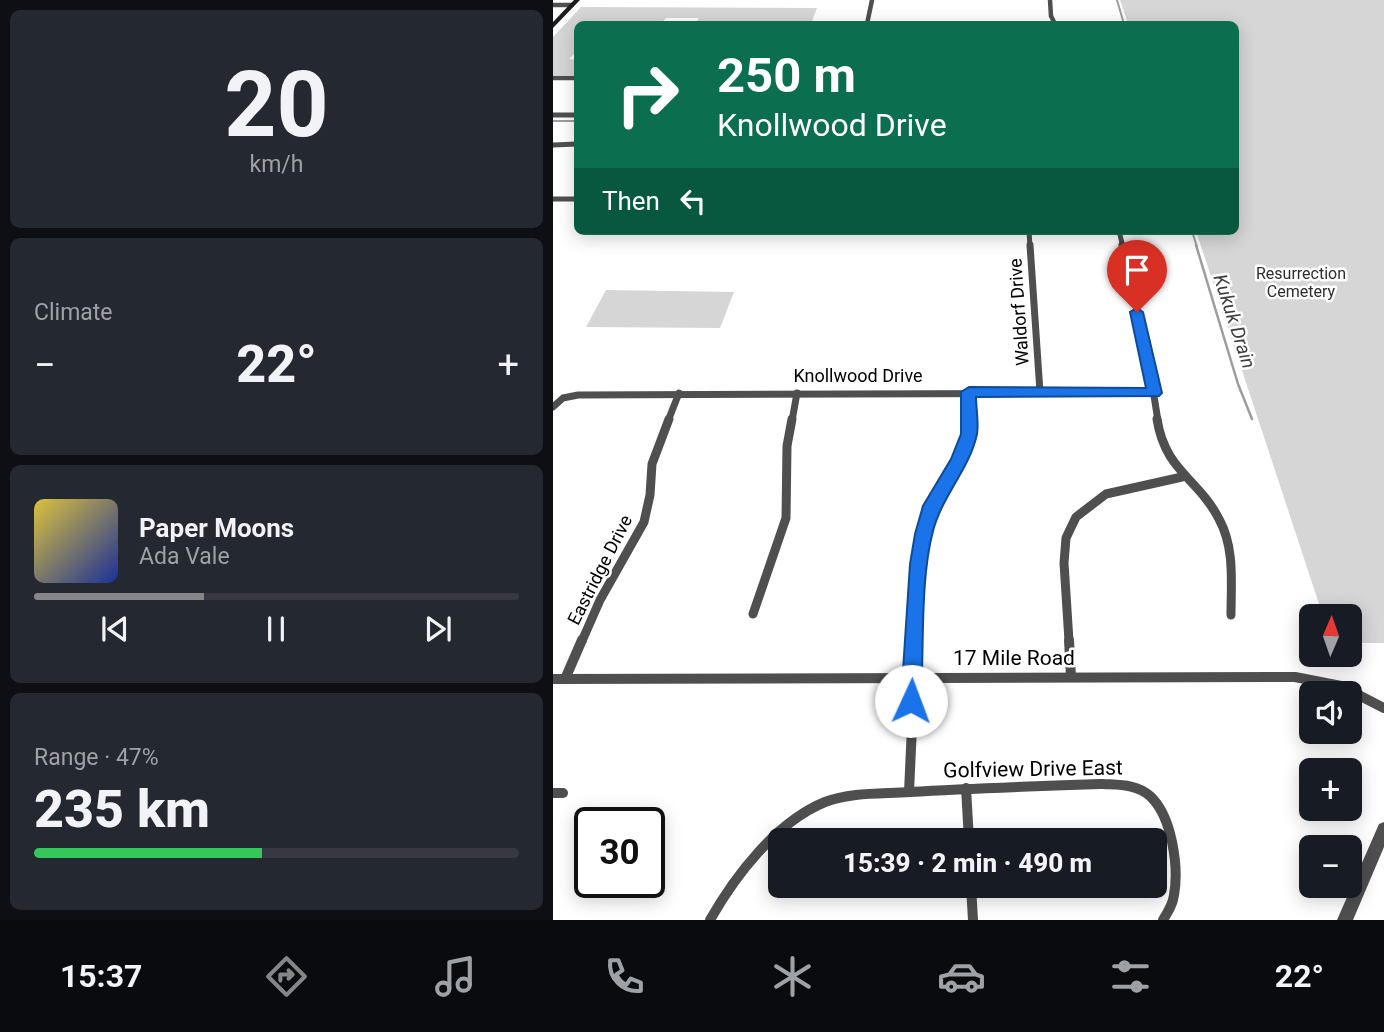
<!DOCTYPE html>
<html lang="en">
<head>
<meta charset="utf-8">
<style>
  body { margin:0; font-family:Roboto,sans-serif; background:#242831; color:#f1f3f6; height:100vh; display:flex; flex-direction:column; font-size:26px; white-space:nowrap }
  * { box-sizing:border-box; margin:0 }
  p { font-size:23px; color:#9ea1a6 }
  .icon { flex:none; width:38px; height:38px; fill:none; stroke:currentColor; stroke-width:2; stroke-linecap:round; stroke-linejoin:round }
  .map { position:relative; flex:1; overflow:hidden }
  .side { display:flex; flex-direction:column; gap:10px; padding:10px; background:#0d0f14; width:553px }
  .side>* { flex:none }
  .hud { position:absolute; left:21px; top:21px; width:665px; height:214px; border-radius:10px; box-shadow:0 4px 18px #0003; background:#0b6e4f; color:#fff; overflow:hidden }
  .needle { width:46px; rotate:2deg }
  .fabs { position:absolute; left:746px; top:604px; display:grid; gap:14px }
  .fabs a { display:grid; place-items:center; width:63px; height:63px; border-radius:10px; background:#171b24; box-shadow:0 4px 18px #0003; font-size:35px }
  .speed { position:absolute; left:21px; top:807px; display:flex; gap:14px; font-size:35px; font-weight:700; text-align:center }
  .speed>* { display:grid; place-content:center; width:91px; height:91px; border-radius:50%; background:#171b24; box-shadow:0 4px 18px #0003; line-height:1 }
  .speed .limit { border:4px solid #111; border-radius:10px; background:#fff; color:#111 }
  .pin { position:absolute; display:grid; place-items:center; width:60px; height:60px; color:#fff; margin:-72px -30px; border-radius:50% 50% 50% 0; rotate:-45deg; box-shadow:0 0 7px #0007 }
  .pin .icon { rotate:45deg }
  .me { position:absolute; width:77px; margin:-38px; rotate:2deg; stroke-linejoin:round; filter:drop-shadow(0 0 5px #0008) }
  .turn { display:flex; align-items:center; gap:24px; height:147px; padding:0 28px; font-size:32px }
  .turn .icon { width:91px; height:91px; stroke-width:2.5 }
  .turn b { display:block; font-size:49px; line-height:60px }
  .then { display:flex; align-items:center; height:66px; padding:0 28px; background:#0003; gap:14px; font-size:26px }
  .big { font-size:52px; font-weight:800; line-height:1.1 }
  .side .card { flex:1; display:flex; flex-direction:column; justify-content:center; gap:10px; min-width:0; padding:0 24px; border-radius:10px; background:#242831 }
  .side .dial { align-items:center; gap:0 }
  .dial b { font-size:91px; line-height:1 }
  .song { display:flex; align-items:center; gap:21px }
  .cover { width:84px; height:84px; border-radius:10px; background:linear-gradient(135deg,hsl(50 70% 55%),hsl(230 70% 35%)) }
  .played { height:7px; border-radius:4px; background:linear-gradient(90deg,#858687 35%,#363941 35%) }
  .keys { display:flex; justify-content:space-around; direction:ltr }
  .heat { display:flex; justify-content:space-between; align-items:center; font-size:38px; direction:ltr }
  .charge { height:10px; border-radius:5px; background:linear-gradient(90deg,#34c759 47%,#363941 0) }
  .trip { position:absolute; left:215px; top:828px; width:399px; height:70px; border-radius:10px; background:#171b24; box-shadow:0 4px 18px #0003; font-weight:800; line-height:70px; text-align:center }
  .tabs { display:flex; height:112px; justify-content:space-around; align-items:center; background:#090b0e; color:#9ea1a6 }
  .tabs .icon { width:49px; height:49px }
  .tabs .active { color:#858687 }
  .tabs b { font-size:32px; color:#f1f3f6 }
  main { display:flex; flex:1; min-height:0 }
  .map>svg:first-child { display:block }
</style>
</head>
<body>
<main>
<section class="side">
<div class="card dial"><b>20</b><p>km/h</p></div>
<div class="card"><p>Climate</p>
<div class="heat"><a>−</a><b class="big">22°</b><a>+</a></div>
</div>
<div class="card">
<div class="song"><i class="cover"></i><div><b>Paper Moons</b><p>Ada Vale</p></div></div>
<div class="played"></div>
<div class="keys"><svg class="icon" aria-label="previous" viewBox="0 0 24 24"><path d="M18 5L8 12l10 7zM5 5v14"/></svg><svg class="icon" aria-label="pause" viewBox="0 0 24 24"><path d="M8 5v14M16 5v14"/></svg><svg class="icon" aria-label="next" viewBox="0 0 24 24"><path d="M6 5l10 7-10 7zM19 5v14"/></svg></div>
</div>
<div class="card"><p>Range · 47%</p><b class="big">235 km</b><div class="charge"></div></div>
</section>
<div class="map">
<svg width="831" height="920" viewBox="0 0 831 920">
  <rect width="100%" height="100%" fill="#fff"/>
  <g fill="#d6d6d6">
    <path d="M567 0H831V643H796V616H770L643 231H682V24H575Z"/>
    <path d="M28 7 264 8 258 24H142L146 18H113L108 24H24V51L16 59 24 60V75H0V37Z"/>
    <path d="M53 290 181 292 167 328 33 327Z"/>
  </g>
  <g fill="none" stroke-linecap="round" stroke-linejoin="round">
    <g stroke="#9d9d9d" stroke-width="2">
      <path d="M564 0 571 24"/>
      <path d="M0 121H24"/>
      <path d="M639 231 644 247"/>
    </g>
    <path stroke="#9d9d9d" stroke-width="2.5" d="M643 245 685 384 699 419"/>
    <g stroke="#4f4f4f" stroke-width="4.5">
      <path d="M497 0 498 16 502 24"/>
      <path d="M0 5H19"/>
      <path d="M314 24 319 0"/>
      <path d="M0 78H24"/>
    </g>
    <g stroke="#4f4f4f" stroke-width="5">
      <path d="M0 115H24"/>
      <path d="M0 145 24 144"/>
      <path d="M0 199H24"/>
      <path d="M476 231 477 247"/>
      <path d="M566 231 570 247"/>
    </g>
    <g stroke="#4f4f4f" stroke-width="7">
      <path d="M477 245 487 392"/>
      <path d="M569 245 594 352 605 421"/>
      <path d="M416 392V421"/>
      <path d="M0 407 10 398 25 395 601 393"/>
      <path d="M115 421 126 393"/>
      <path d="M239 421 244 393"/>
    </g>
    <g stroke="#4f4f4f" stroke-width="9">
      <path d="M604 419C612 471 645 478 666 519 682 548 678 583 678 615"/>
      <path d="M200 614 233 518 234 446 239 419"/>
      <path d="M29 641 47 600 91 522 97 495 99 464 116 419"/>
      <path d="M363 641C365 597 364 550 379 507 390 476 416 455 416 419"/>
      <path d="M516 641 511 563 513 538 523 517 553 494 629 477"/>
    </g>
    <g stroke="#4f4f4f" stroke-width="10">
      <path d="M516 640 518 677"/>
      <path d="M0 679 742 677 788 686 831 708"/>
      <path d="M12 679 29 640"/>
      <path d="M413 788 416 840"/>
      <path d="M356 792 363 640"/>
      <path d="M0 793H10"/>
      <path d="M418 886 420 920"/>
      <path d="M157 920C182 876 223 822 272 802 298 792 329 794 357 792 421 788 486 786 550 784 566 785 584 784 597 796 619 816 626 867 621 895 620 904 615 912 610 920"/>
    </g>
    <path fill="#4f4f4f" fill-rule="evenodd" d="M831 822V847L800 920H784L826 824Z"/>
    <path fill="#1c1c1c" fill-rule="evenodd" d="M21 0H27L0 28V22Z"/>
  </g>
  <path fill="#1a73e8" stroke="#114b97" stroke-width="2" d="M584 308 590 312 609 393 606 396 423 397C423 408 426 423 424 434 417 468 389 496 380 531 367 579 371 650 368 701L365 708 358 711 351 708 348 701 357 564 362 534 370 506 398 459 408 434V392L416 387 593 388 577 312Z"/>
  <g text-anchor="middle" stroke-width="5" stroke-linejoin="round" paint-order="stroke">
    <g font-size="16" fill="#2d2d2d" stroke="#fff">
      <text x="748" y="279">Resurrection<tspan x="748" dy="18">Cemetery</tspan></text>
    </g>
    <g font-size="18" fill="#000" stroke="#fff">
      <text transform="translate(466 312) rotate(-94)" y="6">Waldorf Drive</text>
      <text x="305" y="382">Knollwood Drive</text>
      <text transform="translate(47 570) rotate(-63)" y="6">Eastridge Drive</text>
    </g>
    <g font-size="19" font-style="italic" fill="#3e3e3e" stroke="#fff">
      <text transform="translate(682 321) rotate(72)" y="7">Kukuk Drain</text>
    </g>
    <g font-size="21" fill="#000" stroke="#fff">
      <text x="461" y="665">17 Mile Road</text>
      <text transform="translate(480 769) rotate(-1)" y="7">Golfview Drive East</text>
    </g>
  </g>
</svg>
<div class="fabs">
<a><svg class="needle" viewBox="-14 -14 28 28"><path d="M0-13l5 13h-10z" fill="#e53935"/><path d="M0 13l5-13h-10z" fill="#9ea1a6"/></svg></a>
<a><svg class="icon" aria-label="sound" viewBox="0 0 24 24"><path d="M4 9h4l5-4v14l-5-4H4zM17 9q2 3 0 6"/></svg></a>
<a>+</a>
<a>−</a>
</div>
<div class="speed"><div class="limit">30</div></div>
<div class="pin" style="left:584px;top:312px;background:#d93025"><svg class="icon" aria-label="arrive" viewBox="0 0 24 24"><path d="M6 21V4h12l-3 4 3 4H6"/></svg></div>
<svg class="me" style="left:358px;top:701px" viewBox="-20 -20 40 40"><circle r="19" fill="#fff"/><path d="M0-13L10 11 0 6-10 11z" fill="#1a73e8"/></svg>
<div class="trip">15:39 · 2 min · 490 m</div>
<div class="hud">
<div class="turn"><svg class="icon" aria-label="right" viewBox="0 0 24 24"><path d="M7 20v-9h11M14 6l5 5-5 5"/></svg><div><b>250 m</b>Knollwood Drive</div></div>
<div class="then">Then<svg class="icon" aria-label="left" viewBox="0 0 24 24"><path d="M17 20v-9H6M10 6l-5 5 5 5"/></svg></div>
</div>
</div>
</main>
<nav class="tabs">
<b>15:37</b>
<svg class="icon active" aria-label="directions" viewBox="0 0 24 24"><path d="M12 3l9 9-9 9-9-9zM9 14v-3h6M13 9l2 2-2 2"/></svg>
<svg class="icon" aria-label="music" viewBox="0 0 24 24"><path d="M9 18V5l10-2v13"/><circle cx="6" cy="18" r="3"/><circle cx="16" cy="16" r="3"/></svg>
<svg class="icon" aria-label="phone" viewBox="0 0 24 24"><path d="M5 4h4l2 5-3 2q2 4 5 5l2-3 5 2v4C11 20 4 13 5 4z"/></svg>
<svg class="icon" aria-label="climate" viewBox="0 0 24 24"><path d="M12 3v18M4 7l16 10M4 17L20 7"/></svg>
<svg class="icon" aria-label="car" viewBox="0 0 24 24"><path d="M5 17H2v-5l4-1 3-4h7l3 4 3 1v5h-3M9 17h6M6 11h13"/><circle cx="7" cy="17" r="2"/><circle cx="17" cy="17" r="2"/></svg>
<svg class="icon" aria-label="filters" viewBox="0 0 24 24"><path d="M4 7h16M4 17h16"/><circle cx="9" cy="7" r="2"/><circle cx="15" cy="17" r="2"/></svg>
<b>22°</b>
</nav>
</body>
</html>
